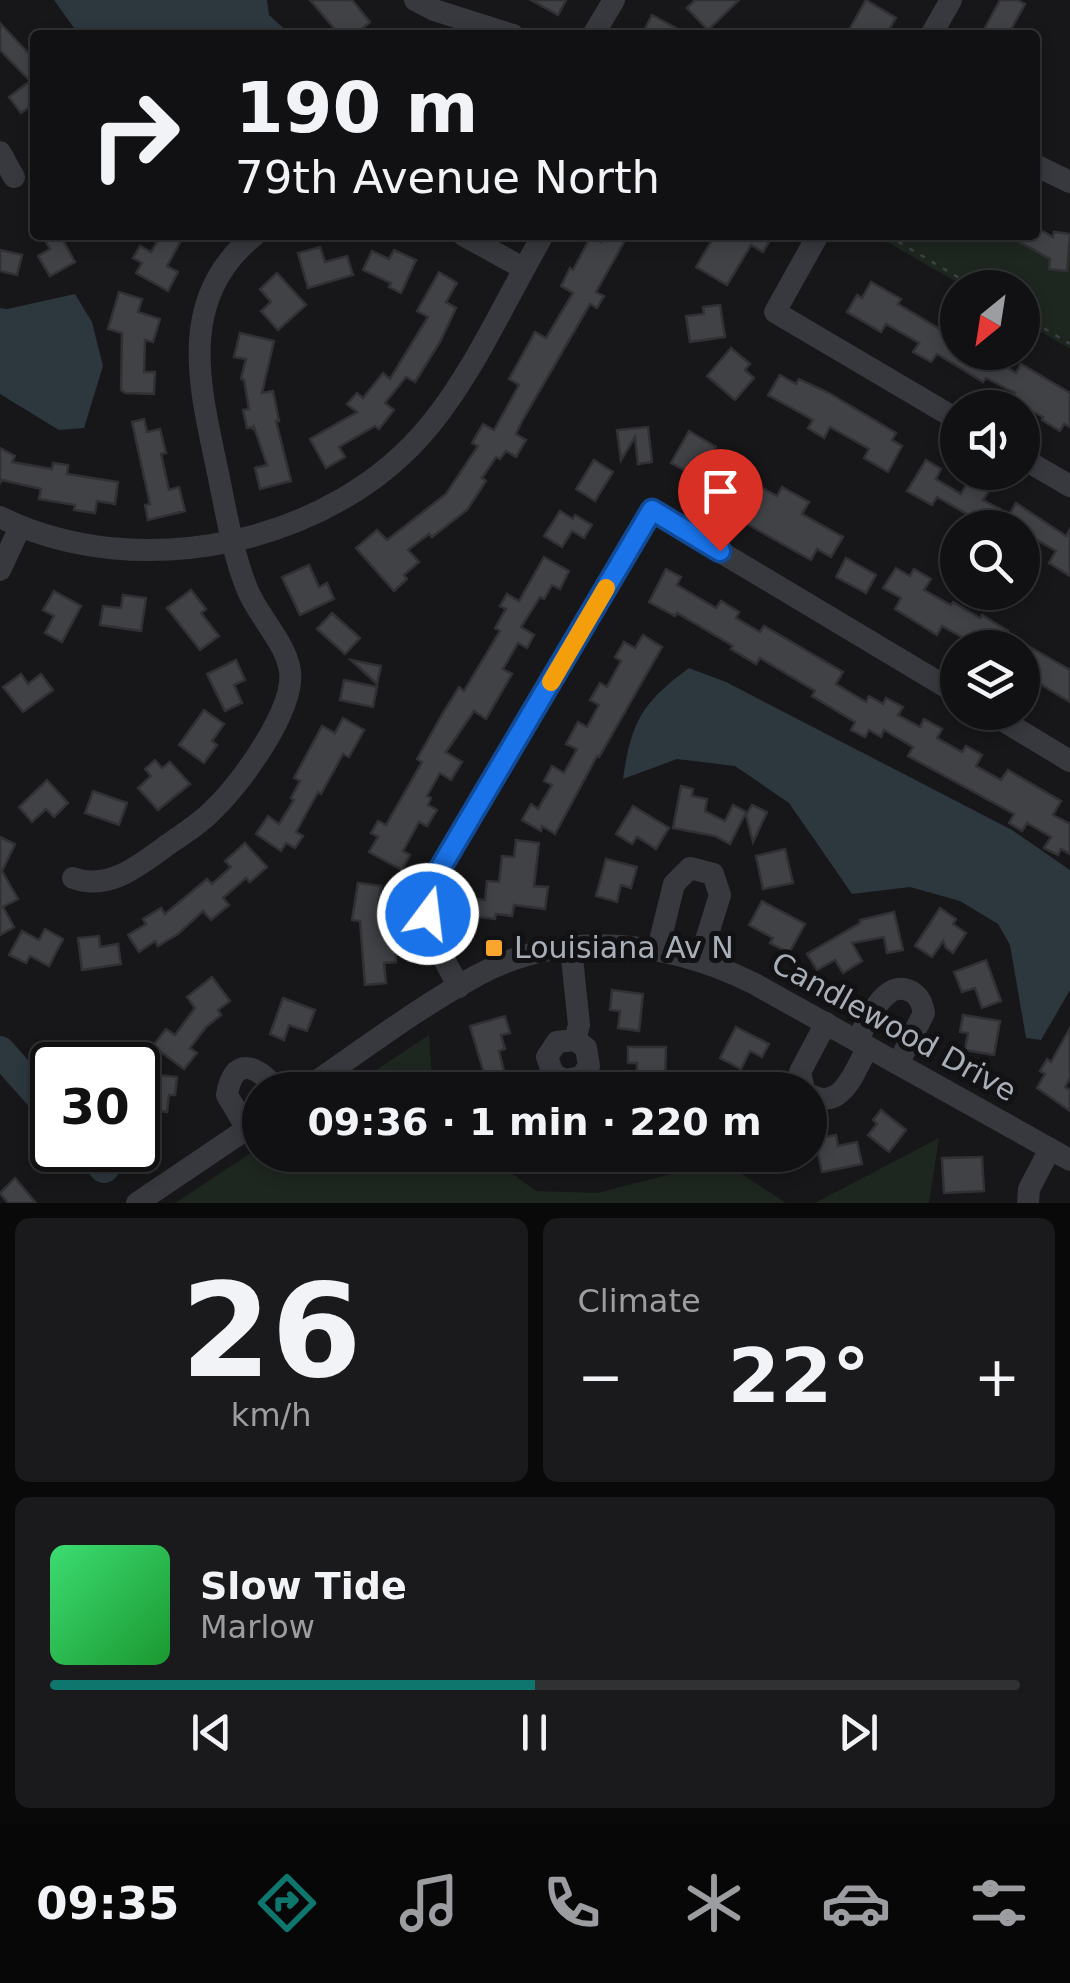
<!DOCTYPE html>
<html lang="en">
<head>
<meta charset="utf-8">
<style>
  body { margin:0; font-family:"DejaVu Sans",sans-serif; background:#1a1a1c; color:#f1f3f6; height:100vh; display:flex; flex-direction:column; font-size:38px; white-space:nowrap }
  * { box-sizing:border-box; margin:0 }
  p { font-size:32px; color:#9c9da0 }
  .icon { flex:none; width:55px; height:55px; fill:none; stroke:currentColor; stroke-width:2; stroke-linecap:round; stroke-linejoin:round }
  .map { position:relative; height:1203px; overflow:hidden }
  .details { display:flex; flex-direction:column; gap:15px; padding:15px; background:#09090a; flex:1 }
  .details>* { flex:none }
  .guide { position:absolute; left:30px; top:30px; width:1010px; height:210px; border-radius:10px; box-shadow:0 5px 15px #0003,0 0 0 2px #303133; background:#111113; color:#f1f3f6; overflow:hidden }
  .needle { width:65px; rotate:210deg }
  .buttons { position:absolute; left:940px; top:270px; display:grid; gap:20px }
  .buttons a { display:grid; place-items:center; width:100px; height:100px; border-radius:50%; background:#111113; box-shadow:0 5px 15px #0003,0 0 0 2px #303133; font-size:50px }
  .speed { position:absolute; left:30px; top:1042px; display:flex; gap:20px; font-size:50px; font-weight:700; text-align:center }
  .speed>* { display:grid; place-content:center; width:130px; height:130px; border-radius:50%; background:#111113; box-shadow:0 5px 15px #0003,0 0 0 2px #303133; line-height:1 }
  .speed .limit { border:5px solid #111; border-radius:15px; background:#fff; color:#111 }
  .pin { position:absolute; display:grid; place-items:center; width:85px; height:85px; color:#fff; margin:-102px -42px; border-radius:50% 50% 50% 0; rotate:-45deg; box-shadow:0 0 10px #0007 }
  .pin .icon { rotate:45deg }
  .me { position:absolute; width:110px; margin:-55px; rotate:15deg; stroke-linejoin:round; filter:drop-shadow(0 0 8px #0008) }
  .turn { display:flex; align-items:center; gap:35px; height:210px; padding:0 40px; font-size:45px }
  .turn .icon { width:130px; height:130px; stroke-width:2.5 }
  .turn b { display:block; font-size:70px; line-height:85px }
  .big { font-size:75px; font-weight:700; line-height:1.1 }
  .details .card { flex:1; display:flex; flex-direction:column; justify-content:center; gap:15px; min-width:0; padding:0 35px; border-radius:15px; background:#1a1a1c }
  .details .dial { align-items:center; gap:0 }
  .dial b { font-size:130px; line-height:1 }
  .song { display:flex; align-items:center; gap:30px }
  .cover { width:120px; height:120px; border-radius:15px; background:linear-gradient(135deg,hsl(140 70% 55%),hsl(130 70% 35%)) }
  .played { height:10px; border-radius:5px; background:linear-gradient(90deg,#0f766e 50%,#303133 50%) }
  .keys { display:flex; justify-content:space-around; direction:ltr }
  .heat { display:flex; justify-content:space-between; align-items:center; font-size:55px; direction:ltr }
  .details .tiles { flex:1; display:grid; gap:15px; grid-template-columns:1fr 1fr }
  .card:last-child { grid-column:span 2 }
  .trip { position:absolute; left:242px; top:1072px; width:585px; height:100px; border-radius:50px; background:#111113; box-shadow:0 5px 15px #0003,0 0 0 2px #303133; font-weight:700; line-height:100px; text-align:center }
  .tabs { display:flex; height:160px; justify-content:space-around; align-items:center; background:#070708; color:#9c9da0 }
  .tabs .icon { width:70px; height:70px }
  .tabs .on { color:#0f766e }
  .tabs b { font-size:45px; color:#f1f3f6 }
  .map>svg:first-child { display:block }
</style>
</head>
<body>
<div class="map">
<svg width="1070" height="1203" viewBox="0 0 1070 1203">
  <rect width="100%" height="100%" fill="#171719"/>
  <g fill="#1e271f">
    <path d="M875 235H1009L1070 247V349L1023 321 1022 288 965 287Z"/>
    <path d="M429 1035 433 1090H346Z"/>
    <path d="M939 1138 929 1203H815Z"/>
    <path d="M260 1147V1155H486L536 1191 597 1193 722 1161 786 1203H175Z"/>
  </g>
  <g fill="#2c373e">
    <path d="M54 0H267L269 15 291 35H79Z"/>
    <path d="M75 294 92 322 103 366 84 428 59 430 0 394V308L7 309Z"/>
    <path d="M689 668 726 682 1012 830 1070 870V990L1041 1040 1026 1038 1010 945 998 924 960 901 910 887 852 894 789 803 735 766 677 759 623 779C631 721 643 702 689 668Z"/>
  </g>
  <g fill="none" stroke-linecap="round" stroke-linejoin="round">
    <g stroke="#2c373e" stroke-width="30">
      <path d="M0 1051 52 1110"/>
      <path d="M88 1150 104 1168"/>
    </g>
  </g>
  <g fill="#414246" stroke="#313135" stroke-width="2.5">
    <path d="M310 0H352L370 22 354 35H340Z"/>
    <path d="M531 0H566L558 15Z"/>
    <path d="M695 0H739L708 30 687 8Z"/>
    <path d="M866 0 896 18 886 35 875 30 872 35H846Z"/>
    <path d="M1000 0H1017L1025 4 1008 35H997L985 28Z"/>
    <path d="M652 15 689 35H642Z"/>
    <path d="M0 23 35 60V103L21 113 9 97 30 81 0 50Z"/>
    <path d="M1035 227 1053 237 1054 232 1070 234 1067 271 1049 269 1050 259 1007 235H1035Z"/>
    <path d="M42 235H60L75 262 50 276 38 256 50 249Z"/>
    <path d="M161 235H184L167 266 178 272 168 291 136 273 142 263 133 258 140 246 151 252Z"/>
    <path d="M604 235H628L596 292 604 296 597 308 590 304 522 421 516 434 526 440 516 457 506 451 500 459 496 457 482 478 486 481 467 510 432 537 429 534 408 550 419 562 404 575 407 579 394 591 356 548 377 530 387 540 446 494 478 446 472 443 483 424 494 430 508 405 519 385 509 379 535 332 546 338 573 293 561 286 570 268 573 270 591 236 601 242Z"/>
    <path d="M715 235H773L763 252 751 245 727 285 696 267Z"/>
    <path d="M320 247 325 262 347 256 353 275 308 288 298 253Z"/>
    <path d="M0 250 22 255 17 275 0 271Z"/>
    <path d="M394 250 416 260 401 293 389 287 391 283 363 270 372 251 389 259Z"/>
    <path d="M439 272 457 283 446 302 456 308 440 342 415 382 406 377 385 403 394 410 379 429 375 426 339 447 345 457 326 468 310 439 357 412 347 404 357 393 363 398 383 373 390 379 428 317 417 311Z"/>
    <path d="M277 273 306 305 278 330 261 311 271 302 260 289Z"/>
    <path d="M871 282 901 299 898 304 958 340V352H983L1016 373 1021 364 1070 393V427L1064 424 1060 431 1042 420 1043 417 1011 400 1015 393 986 378 983 382 937 354 931 362 913 352 919 343 886 324 881 332 847 312 857 295 862 298Z"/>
    <path d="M119 292 142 299 138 312 160 319 153 342 145 340 144 372H155L154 394 125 393 121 390 122 333 108 329Z"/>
    <path d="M720 305 725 337 690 342 686 316 704 314 703 307Z"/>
    <path d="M240 333 274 341 262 393 273 391 279 421H276L291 481 260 489 255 468 267 465 254 427 253 430V427L247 428 243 410 249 409 244 380 241 379 246 359 234 357Z"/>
    <path d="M731 348 750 364 745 370 754 378 735 400 707 376Z"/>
    <path d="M780 375 796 384 799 379 829 393 896 433 892 440 902 446 888 472 864 458 869 449 830 427 824 438 808 428 813 420 768 395Z"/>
    <path d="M144 419 147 432 160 429 166 453 161 454 169 490 179 487 185 511 148 520 145 505 150 504 132 422Z"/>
    <path d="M648 427 652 462 638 464 635 437 621 460 617 430Z"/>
    <path d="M689 431 716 447 709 459 777 496 782 487 809 502 802 514 843 537 831 557 817 549 811 560 761 532 726 511 733 498 716 489 720 481 689 464 686 471 671 463Z"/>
    <path d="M0 448 15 456 12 462 52 469 53 463 68 465 67 474 118 482 115 504 97 501 95 513 74 510 75 505 39 499 41 489 2 480 0 483Z"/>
    <path d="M594 460 613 472 595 501 576 489Z"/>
    <path d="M926 460 941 469 936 479 961 494 970 478 990 489 983 500 1000 509 990 527 937 497 932 505 907 491Z"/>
    <path d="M1016 503 1066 536 1070 529V576L1049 563 1056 551 1032 537 1022 553V528L1005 522Z"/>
    <path d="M560 511 573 519 575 515 592 525 584 538 572 531 562 547 544 536Z"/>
    <path d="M544 557 569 571 560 589 552 585 544 599 540 597 521 627 534 635 527 648 518 643 503 669 512 674 486 719 474 711 446 752 462 762 451 780 440 773 427 796 431 798 428 805 437 810 427 826 419 822 403 851 410 855 402 870 369 852 378 837 371 833 378 821 386 825 422 762 417 759 443 713 459 687 464 691 500 631 495 628 506 609 500 606 507 594 519 601Z"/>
    <path d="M846 558 876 575 866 593 836 577Z"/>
    <path d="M309 565 319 587 327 583 334 599 300 615 282 577Z"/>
    <path d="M896 568 910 576 914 569 931 579 924 590 951 605 953 602 980 618 982 615 1008 631 1007 634 1070 670V702L1040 684 1036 693 1022 685V648H962L967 640 942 626 937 635 895 609 901 598 883 588Z"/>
    <path d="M666 569 681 577 677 585 716 608 721 601 739 612 736 618 760 632 764 626 843 672 836 684 866 702 869 696 883 704 886 698 903 707 898 715 920 727 924 719 942 729 937 738 962 752 966 746 982 755 976 766 1001 780 1008 770 1061 801 1053 815 1070 824V854L1061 849 1058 855 1044 848 1051 837 1027 823 1022 831 1009 823 1014 814 908 756 913 747 884 730 881 737 869 730 865 737 851 730 855 722 812 696 815 691 760 658 756 664 731 649 733 646 677 613 675 616 649 602Z"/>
    <path d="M191 590 206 609 201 613 219 636 200 650 167 608Z"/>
    <path d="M54 591 81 606 62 642 45 633 54 616 43 610Z"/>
    <path d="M123 595 146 598 141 631 100 625 103 606 121 608Z"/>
    <path d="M332 613 360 638 345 654 317 629Z"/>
    <path d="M643 635 662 647 599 757 597 756 555 834 542 826 541 831 522 820 531 804 538 809 552 785 544 781 552 766 564 773 577 749 566 744 578 722 587 727 599 705 590 700 600 683 607 687 621 661 615 657 624 642 635 648Z"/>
    <path d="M236 660 245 680 234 685 242 703 225 711 207 674Z"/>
    <path d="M351 660 381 666 377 684Z"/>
    <path d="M21 674 28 684 41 674 53 690 23 712 3 687Z"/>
    <path d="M344 680 377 687 373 707 340 700Z"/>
    <path d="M204 710 224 724 212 741 217 745 204 763 179 745Z"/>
    <path d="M343 718 364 730 349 757 343 754 321 794 318 792 296 832 303 836 295 848 286 843 281 851 256 834 268 816 279 824 294 800 291 798 300 781 294 778 322 726 335 733Z"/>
    <path d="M155 760 162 768 170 762 190 784 158 810 138 788 151 776 145 769Z"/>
    <path d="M47 780 68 803 54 817 46 809 32 822 19 807Z"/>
    <path d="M681 786 693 789 692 796 707 799 705 811 725 821 733 805 746 812 730 844 715 836 673 828Z"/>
    <path d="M93 791 127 803 119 825 85 813Z"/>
    <path d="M752 805 767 812 753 842 746 815Z"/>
    <path d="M633 806 669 828 656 849 637 837 632 844 616 834Z"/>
    <path d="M0 837 15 844 2 871 18 899 3 907 14 927 0 935Z"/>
    <path d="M516 840 539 843 534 886 548 887 545 909 514 905 512 916 496 914 495 919 476 917 478 899 485 900 487 881 499 882 502 856 514 857Z"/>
    <path d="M245 843 267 867 250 882 246 878 223 898 229 905 211 920 203 911 178 934 158 946 155 941 139 952 128 935 146 924 143 919 161 908 165 914 207 879 212 884 231 867 225 861Z"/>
    <path d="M785 849 793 883 763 889 756 856Z"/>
    <path d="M606 859 637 867 631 888 621 885 617 902 596 896Z"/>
    <path d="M358 883 381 886 378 906 392 909 388 941 395 940 396 962 384 963 386 983 365 985 360 921 352 920Z"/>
    <path d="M762 901 805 924 789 953 770 943 773 938 749 925Z"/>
    <path d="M940 908 956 919 953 924 966 933 953 953 946 948 943 941 932 957 915 946Z"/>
    <path d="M894 912 903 950 887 953 884 937 852 943 862 961 843 973 835 960 817 970 807 954 860 923V920Z"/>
    <path d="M45 929 63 939 49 966 30 956 26 963 9 955 22 931 39 940Z"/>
    <path d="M99 936 100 947 118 944 121 964 82 970 78 938Z"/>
    <path d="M986 960 1001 1001 982 1008 975 988 962 992 954 972Z"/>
    <path d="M212 977 230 1001 218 1010 221 1015 206 1027 190 1048 197 1053 184 1069 153 1046 166 1029 175 1035 195 1008 187 997Z"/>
    <path d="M612 990 643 994 639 1031 618 1028 620 1011 610 1010Z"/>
    <path d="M283 998 315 1010 307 1031 289 1025 284 1040 270 1034Z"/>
    <path d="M963 1015 1000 1021 994 1055 965 1050 968 1033 960 1032Z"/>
    <path d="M505 1016 510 1033 501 1035 505 1049 499 1051 506 1079 496 1081 498 1090H474L471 1076 484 1073 470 1026Z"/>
    <path d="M736 1027 769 1044 762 1057 750 1051 741 1069 720 1058Z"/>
    <path d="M1070 1028V1078L1065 1087 1070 1090V1111L1037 1088 1045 1074 1040 1071 1047 1059 1051 1062Z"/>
    <path d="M628 1047H666L665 1078H637V1063H628Z"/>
    <path d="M158 1075 177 1077 175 1095H169L167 1112 138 1108 140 1080 157 1082Z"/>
    <path d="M881 1110 906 1130 889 1152 868 1135 877 1124 873 1120Z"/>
    <path d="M836 1135 838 1146 857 1142 862 1164 822 1172 815 1139Z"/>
    <path d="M982 1157 984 1191 944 1193 942 1158Z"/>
    <path d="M15 1178 36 1203H8L0 1193Z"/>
  </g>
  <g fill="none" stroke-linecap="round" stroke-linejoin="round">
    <g stroke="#3d4045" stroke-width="2.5" stroke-dasharray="5 8" stroke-linecap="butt">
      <path d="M887 235 976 288"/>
      <path d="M1022 315 1070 344"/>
    </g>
    <g stroke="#37393e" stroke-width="22">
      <path d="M415 0 434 10 513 35"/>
      <path d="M593 35 614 0"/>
      <path d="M931 35 951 0"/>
      <path d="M0 152 14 177"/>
      <path d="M1035 165 1070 182"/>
      <path d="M463 235 523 268"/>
      <path d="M818 235 775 312 958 420"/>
      <path d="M1022 458 1070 486"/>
      <path d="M0 517C138 585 333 545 430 425 474 372 508 295 543 235"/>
      <path d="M0 570 20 527"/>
      <path d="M989 712 1070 761"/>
      <path d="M73 878C111 892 143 862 173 841 188 831 203 821 215 808 242 782 295 709 290 671 286 643 259 617 248 591 233 555 226 512 218 473 200 388 175 298 255 235"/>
      <path d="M571 948 579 1025 575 1040 557 1042 547 1057 553 1074 564 1080 581 1077 589 1066 586 1048 575 1040"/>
      <path d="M658 949 674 884 690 868 713 874 720 895 700 959"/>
      <path d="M459 987C436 944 418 921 438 872L652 511 958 694"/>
      <path d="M857 1041C867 1023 885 976 912 992 920 997 922 1004 924 1013L898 1064"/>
      <path d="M304 1090C361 1051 417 1008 478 975 565 928 668 941 753 983L1070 1160"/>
      <path d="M804 1090 800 1072 826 1023"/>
      <path d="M810 1095C842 1112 855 1070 868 1047"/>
      <path d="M247 1129 227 1095C233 1055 258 1065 277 1090"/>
      <path d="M137 1203 260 1120"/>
      <path d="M1028 1203 1029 1189 1050 1149"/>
    </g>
  </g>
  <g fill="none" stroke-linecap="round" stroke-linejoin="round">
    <g stroke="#114b97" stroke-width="25">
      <path id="route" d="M428 914 430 892 438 872 652 510 720 551"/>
    </g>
    <use href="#route" stroke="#1a73e8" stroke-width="18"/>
    <path stroke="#f59e0b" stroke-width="18" d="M551 682 606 588"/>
  </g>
  <rect fill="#faa62e" stroke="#121214" stroke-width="4" x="484" y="938" width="20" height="20" rx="5"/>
  <g text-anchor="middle" stroke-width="10" stroke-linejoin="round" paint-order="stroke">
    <g font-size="30" fill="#a8afb9" stroke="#121214" text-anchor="start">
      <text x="514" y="958">Louisiana Av N</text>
    </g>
    <g font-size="30" fill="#a8afb9" stroke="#121214">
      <text transform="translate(894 1027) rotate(29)" y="10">Candlewood Drive</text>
    </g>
  </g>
</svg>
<div class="buttons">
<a><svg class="needle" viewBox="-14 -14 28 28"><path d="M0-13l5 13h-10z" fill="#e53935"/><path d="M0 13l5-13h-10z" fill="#9c9da0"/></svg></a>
<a><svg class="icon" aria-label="sound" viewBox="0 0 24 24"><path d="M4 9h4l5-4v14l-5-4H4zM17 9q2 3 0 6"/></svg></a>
<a><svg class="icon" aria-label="search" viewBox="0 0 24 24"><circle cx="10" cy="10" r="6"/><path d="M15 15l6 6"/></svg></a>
<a><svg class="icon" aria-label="layers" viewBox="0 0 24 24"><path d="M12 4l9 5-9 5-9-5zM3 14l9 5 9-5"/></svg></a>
</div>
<div class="speed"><div class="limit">30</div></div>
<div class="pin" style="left:720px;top:551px;background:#d93025"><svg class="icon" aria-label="arrive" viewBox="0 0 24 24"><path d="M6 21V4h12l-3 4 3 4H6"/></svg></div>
<svg class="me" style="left:428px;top:914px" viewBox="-20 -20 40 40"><circle r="17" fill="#1a73e8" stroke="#fff" stroke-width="3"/><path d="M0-11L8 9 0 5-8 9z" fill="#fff"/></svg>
<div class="trip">09:36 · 1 min · 220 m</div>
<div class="guide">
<div class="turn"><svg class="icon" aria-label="right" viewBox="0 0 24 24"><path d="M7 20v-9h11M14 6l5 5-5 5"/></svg><div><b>190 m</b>79th Avenue North</div></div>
</div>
</div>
<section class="details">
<div class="tiles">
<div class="card dial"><b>26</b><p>km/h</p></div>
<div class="card"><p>Climate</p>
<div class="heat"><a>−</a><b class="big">22°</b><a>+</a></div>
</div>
<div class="card">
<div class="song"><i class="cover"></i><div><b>Slow Tide</b><p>Marlow</p></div></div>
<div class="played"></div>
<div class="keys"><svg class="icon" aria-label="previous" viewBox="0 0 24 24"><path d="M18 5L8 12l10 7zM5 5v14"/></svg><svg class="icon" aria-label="pause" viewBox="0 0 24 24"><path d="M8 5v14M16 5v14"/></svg><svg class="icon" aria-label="next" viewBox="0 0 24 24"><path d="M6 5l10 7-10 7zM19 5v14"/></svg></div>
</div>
</div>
</section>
<nav class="tabs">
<b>09:35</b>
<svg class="icon on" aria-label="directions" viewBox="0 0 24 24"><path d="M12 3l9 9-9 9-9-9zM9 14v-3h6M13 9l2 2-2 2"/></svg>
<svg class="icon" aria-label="music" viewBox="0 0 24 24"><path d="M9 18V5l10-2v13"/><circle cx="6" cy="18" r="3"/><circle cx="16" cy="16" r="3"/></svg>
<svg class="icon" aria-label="phone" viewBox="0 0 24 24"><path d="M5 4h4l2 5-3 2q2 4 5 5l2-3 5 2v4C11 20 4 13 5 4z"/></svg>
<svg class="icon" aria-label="climate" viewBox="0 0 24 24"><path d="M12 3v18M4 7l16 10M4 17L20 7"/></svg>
<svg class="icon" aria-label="car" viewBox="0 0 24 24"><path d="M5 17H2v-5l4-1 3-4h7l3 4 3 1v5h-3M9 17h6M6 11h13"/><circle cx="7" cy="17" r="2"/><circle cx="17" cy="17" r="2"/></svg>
<svg class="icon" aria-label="filters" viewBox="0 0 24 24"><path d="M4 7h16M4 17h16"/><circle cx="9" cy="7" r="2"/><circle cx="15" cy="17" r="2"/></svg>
</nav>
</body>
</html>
